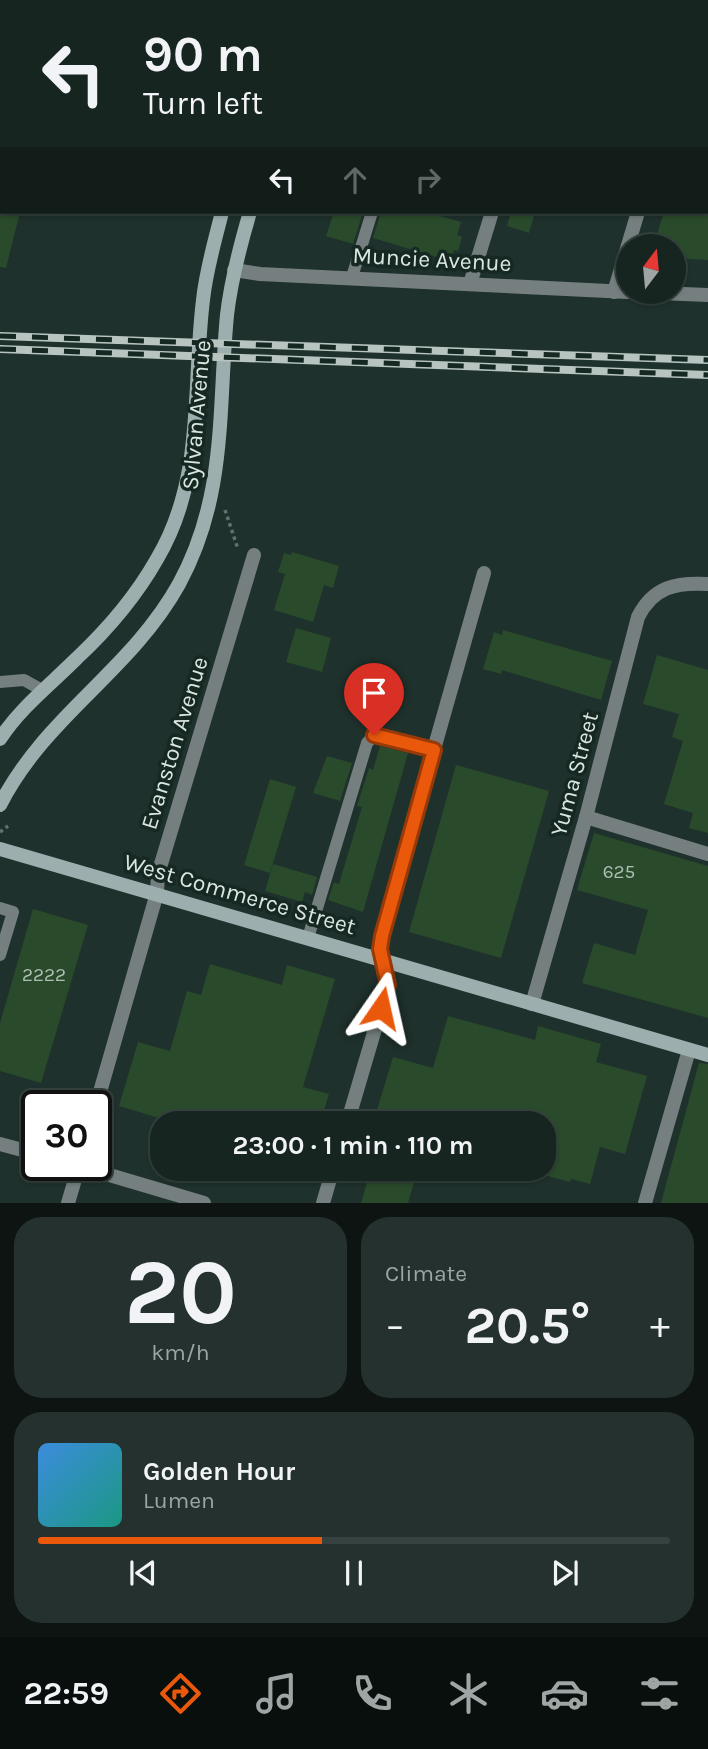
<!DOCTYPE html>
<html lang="en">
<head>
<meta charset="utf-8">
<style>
  body { margin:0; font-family:Karla,sans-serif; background:#24312e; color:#f1f3f6; height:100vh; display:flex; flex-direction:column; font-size:26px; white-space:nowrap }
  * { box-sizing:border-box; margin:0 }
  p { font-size:23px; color:#9ea5a5 }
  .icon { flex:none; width:38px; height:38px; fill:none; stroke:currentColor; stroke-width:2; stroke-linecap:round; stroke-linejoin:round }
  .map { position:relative; height:1203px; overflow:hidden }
  .panel { display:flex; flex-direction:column; gap:14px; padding:14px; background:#0d1412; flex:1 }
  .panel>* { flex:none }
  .top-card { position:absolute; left:0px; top:0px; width:709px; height:214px; box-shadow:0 2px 5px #0004,0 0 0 2px #36423f; background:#172521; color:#f1f3f6; overflow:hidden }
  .needle { width:46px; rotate:16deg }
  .controls { position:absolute; left:616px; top:234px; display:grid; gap:14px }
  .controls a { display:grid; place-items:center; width:70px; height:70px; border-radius:50%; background:#172521; box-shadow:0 2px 5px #0004,0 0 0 2px #36423f; font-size:35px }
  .speed { position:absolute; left:21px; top:1090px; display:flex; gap:14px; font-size:35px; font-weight:700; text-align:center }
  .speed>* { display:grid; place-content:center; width:91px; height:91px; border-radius:50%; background:#172521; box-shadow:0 2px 5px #0004,0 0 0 2px #36423f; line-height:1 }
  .speed .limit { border:4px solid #111; border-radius:10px; background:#fff; color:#111 }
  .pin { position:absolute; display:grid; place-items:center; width:60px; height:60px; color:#fff; margin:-72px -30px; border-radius:50% 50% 50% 0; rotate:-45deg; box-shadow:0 0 7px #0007 }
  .pin .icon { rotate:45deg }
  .me { position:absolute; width:77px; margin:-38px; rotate:11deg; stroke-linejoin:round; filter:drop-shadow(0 0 5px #0008) }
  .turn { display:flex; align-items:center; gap:24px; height:147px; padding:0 28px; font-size:32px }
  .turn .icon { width:91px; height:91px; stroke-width:2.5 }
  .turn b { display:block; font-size:49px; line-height:60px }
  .lanes { display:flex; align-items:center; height:66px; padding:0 28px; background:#0003; justify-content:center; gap:35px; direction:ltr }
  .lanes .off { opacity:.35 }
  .big { font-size:52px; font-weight:700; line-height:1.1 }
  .panel .widget { flex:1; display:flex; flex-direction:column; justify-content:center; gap:10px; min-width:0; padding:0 24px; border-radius:28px; background:#24312e }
  .panel .dial { align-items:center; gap:0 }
  .dial b { font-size:91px; line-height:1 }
  .song { display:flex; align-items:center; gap:21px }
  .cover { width:84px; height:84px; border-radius:10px; background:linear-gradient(135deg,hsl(210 70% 55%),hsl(170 70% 35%)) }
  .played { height:7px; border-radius:4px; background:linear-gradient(90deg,#ea580c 45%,#36423f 45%) }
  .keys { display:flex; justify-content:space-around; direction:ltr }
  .heat { display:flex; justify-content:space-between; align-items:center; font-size:38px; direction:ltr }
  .panel .tiles { flex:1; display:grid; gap:14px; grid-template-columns:1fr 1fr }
  .widget:last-child { grid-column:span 2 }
  .trip { position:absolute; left:150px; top:1111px; width:406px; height:70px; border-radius:28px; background:#172521; box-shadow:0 2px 5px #0004,0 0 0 2px #36423f; font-weight:700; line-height:70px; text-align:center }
  .tab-bar { display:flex; height:112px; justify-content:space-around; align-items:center; background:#090f0d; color:#9ea5a5 }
  .tab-bar .icon { width:49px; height:49px }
  .tab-bar .active { color:#ea580c }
  .tab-bar b { font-size:32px; color:#f1f3f6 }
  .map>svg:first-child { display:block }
</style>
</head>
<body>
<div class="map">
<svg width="708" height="1203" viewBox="0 0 708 1203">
  <rect width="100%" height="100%" fill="#1f312c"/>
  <g fill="#294a2b">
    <path d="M0 212H20L6 268 0 267Z"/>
    <path d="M334 212H363L353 244 326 236Z"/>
    <path d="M381 212H426L461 222 457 235 462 237 458 251 454 250 450 261 373 238Z"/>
    <path d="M511 212H535L529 233 507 226Z"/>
    <path d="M664 212H708V260L674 258V247H653Z"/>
    <path d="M292 552 339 566 333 588 324 585 313 622 274 610 285 574 278 572 284 553 291 555Z"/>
    <path d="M296 628 331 638 322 672 286 662Z"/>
    <path d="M503 630 612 661 601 700 502 670 501 674 483 669 494 632 502 635Z"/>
    <path d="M657 655 708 670V833L689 828 693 813 664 804 683 741 672 737 679 714 643 704Z"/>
    <path d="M380 746 408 753 363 912 328 900 334 882 339 884 362 807 357 806 369 768 373 770Z"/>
    <path d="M327 756 352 763 340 801 313 793Z"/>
    <path d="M456 765 549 791 501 958 409 932Z"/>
    <path d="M270 779 296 787 270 873 244 865Z"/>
    <path d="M594 833 708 866V1018L582 983 594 943 635 955 648 910 577 890Z"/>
    <path d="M273 864 317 877 312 895 305 892 302 902 265 891Z"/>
    <path d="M33 909 88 925 41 1083 0 1071V1023Z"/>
    <path d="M210 964 282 985 287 965 335 979 303 1087 329 1094 320 1124H179L119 1106 138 1042 170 1051 187 991 201 995Z"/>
    <path d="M448 1016 535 1040 538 1026 601 1044 596 1062 647 1076 625 1154 600 1147 590 1184 571 1179 570 1182 544 1175V1124H385L374 1120 393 1057 433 1068Z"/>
    <path d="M699 1063 708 1064V1203H661Z"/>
    <path d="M371 1169H418L408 1203H361Z"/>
  </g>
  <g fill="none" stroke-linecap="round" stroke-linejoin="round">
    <g stroke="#61716c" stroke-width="3.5" stroke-dasharray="3.5 3.5" stroke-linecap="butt">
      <path d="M225 510 238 549"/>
      <path d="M0 832 8 826"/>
    </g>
    <g stroke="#757f7f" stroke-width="12">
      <path d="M437 2V0"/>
      <path d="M352 277 372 212"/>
      <path d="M0 682 24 680 42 690"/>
      <path d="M0 908 13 912 0 955"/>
      <path d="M308 938 367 743 374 735 434 750"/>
    </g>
    <g stroke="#757f7f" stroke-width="14">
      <path d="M556 2 557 0"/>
      <path d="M699 2 700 0"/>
      <path d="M0 137H2"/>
      <path d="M234 270 260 274 628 292"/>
      <path d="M470 284 492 212"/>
      <path d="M614 292 638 212"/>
      <path d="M634 292 708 295"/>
      <path d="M586 817 708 854"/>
      <path d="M532 1004 586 817 638 617C653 587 676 582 708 584"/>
      <path d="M96 1106 157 893 158 874 254 555"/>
      <path d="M347 1124 388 985 380 949 381 936 484 573"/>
      <path d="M0 1144 37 1154"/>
      <path d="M79 1166 204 1203"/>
      <path d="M68 1203 79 1166"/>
      <path d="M323 1203 333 1169"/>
      <path d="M645 1203 689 1050"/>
    </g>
    <g stroke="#9daeae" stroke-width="14">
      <path d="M283 2 284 0"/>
      <path d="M314 2 315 0"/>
      <path d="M0 739C21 707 50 685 77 658 108 629 136 596 157 559 205 478 192 390 203 300 206 270 215 241 222 212"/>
      <path d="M0 805C46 715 130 672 179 584 227 496 218 410 227 315 231 280 240 246 250 212"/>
      <path d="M0 849 708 1055"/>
    </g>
    <g stroke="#b7c4c0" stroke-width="8">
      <g id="rail">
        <path d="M0 336 708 360"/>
        <path d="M0 349 708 375"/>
      </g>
    </g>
    <use href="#rail" stroke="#152822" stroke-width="5" stroke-dasharray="16" stroke-linecap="butt"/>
  </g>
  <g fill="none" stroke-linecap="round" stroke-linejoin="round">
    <g stroke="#983908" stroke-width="18">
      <path id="route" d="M374 735 434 750 382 936 380 949 388 985 381 1008"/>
    </g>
    <use href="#route" stroke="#ea580c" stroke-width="12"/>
  </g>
  <g text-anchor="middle" stroke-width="7" stroke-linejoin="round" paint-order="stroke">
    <g font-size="19" fill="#aebfb4">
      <text x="619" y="878">625</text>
      <text x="44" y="981">2222</text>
    </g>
    <g font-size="23" fill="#dbe6e2" stroke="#152822">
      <text transform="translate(432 259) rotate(3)" y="8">Muncie Avenue</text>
      <text transform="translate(196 415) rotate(-85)" y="8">Sylvan Avenue</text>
      <text transform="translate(174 743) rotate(-73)" y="8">Evanston Avenue</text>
      <text transform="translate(574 774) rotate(-75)" y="8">Yuma Street</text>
      <text transform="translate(240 894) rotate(16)" y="8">West Commerce Street</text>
    </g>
  </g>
</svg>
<div class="controls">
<a><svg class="needle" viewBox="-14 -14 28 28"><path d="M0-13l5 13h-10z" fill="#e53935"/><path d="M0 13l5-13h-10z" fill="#9ea5a5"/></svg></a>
</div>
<div class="speed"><div class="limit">30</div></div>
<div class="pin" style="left:374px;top:735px;background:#d93025"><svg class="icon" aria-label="arrive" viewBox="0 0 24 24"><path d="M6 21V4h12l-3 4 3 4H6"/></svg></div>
<svg class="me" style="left:381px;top:1008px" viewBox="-20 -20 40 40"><path d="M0-17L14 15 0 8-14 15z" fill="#ea580c" stroke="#fff" stroke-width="4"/></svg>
<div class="trip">23:00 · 1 min · 110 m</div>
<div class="top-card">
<div class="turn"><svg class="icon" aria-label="left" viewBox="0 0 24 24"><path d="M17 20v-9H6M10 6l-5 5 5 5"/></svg><div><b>90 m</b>Turn left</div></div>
<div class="lanes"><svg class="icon" aria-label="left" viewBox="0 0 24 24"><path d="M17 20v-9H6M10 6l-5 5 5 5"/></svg><svg class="icon off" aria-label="ahead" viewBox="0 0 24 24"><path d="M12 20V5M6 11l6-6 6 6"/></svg><svg class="icon off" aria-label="right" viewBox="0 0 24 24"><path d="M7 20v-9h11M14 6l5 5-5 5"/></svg></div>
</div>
</div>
<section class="panel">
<div class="tiles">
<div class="widget dial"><b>20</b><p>km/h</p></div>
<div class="widget"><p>Climate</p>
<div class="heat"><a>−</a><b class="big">20.5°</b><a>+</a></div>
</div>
<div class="widget">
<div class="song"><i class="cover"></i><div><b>Golden Hour</b><p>Lumen</p></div></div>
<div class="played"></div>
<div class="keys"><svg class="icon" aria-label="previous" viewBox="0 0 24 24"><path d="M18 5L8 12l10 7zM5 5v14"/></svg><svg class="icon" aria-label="pause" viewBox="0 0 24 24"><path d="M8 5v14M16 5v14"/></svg><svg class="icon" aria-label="next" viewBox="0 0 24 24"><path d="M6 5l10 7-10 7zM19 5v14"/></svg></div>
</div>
</div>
</section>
<nav class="tab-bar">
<b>22:59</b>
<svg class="icon active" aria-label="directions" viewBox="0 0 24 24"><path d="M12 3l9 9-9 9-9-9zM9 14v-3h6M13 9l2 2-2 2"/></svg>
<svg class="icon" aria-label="music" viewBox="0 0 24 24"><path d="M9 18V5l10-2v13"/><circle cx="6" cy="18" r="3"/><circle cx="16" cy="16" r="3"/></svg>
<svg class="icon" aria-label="phone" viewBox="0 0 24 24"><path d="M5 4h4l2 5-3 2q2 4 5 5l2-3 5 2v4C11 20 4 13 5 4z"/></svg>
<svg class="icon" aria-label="climate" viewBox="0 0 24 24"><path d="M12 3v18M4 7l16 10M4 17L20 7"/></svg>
<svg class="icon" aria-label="car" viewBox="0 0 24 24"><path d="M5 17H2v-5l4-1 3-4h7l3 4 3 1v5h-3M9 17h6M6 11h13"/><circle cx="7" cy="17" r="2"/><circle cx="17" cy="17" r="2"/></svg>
<svg class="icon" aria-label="filters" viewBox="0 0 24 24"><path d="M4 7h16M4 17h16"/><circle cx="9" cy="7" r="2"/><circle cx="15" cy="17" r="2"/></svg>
</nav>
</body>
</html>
